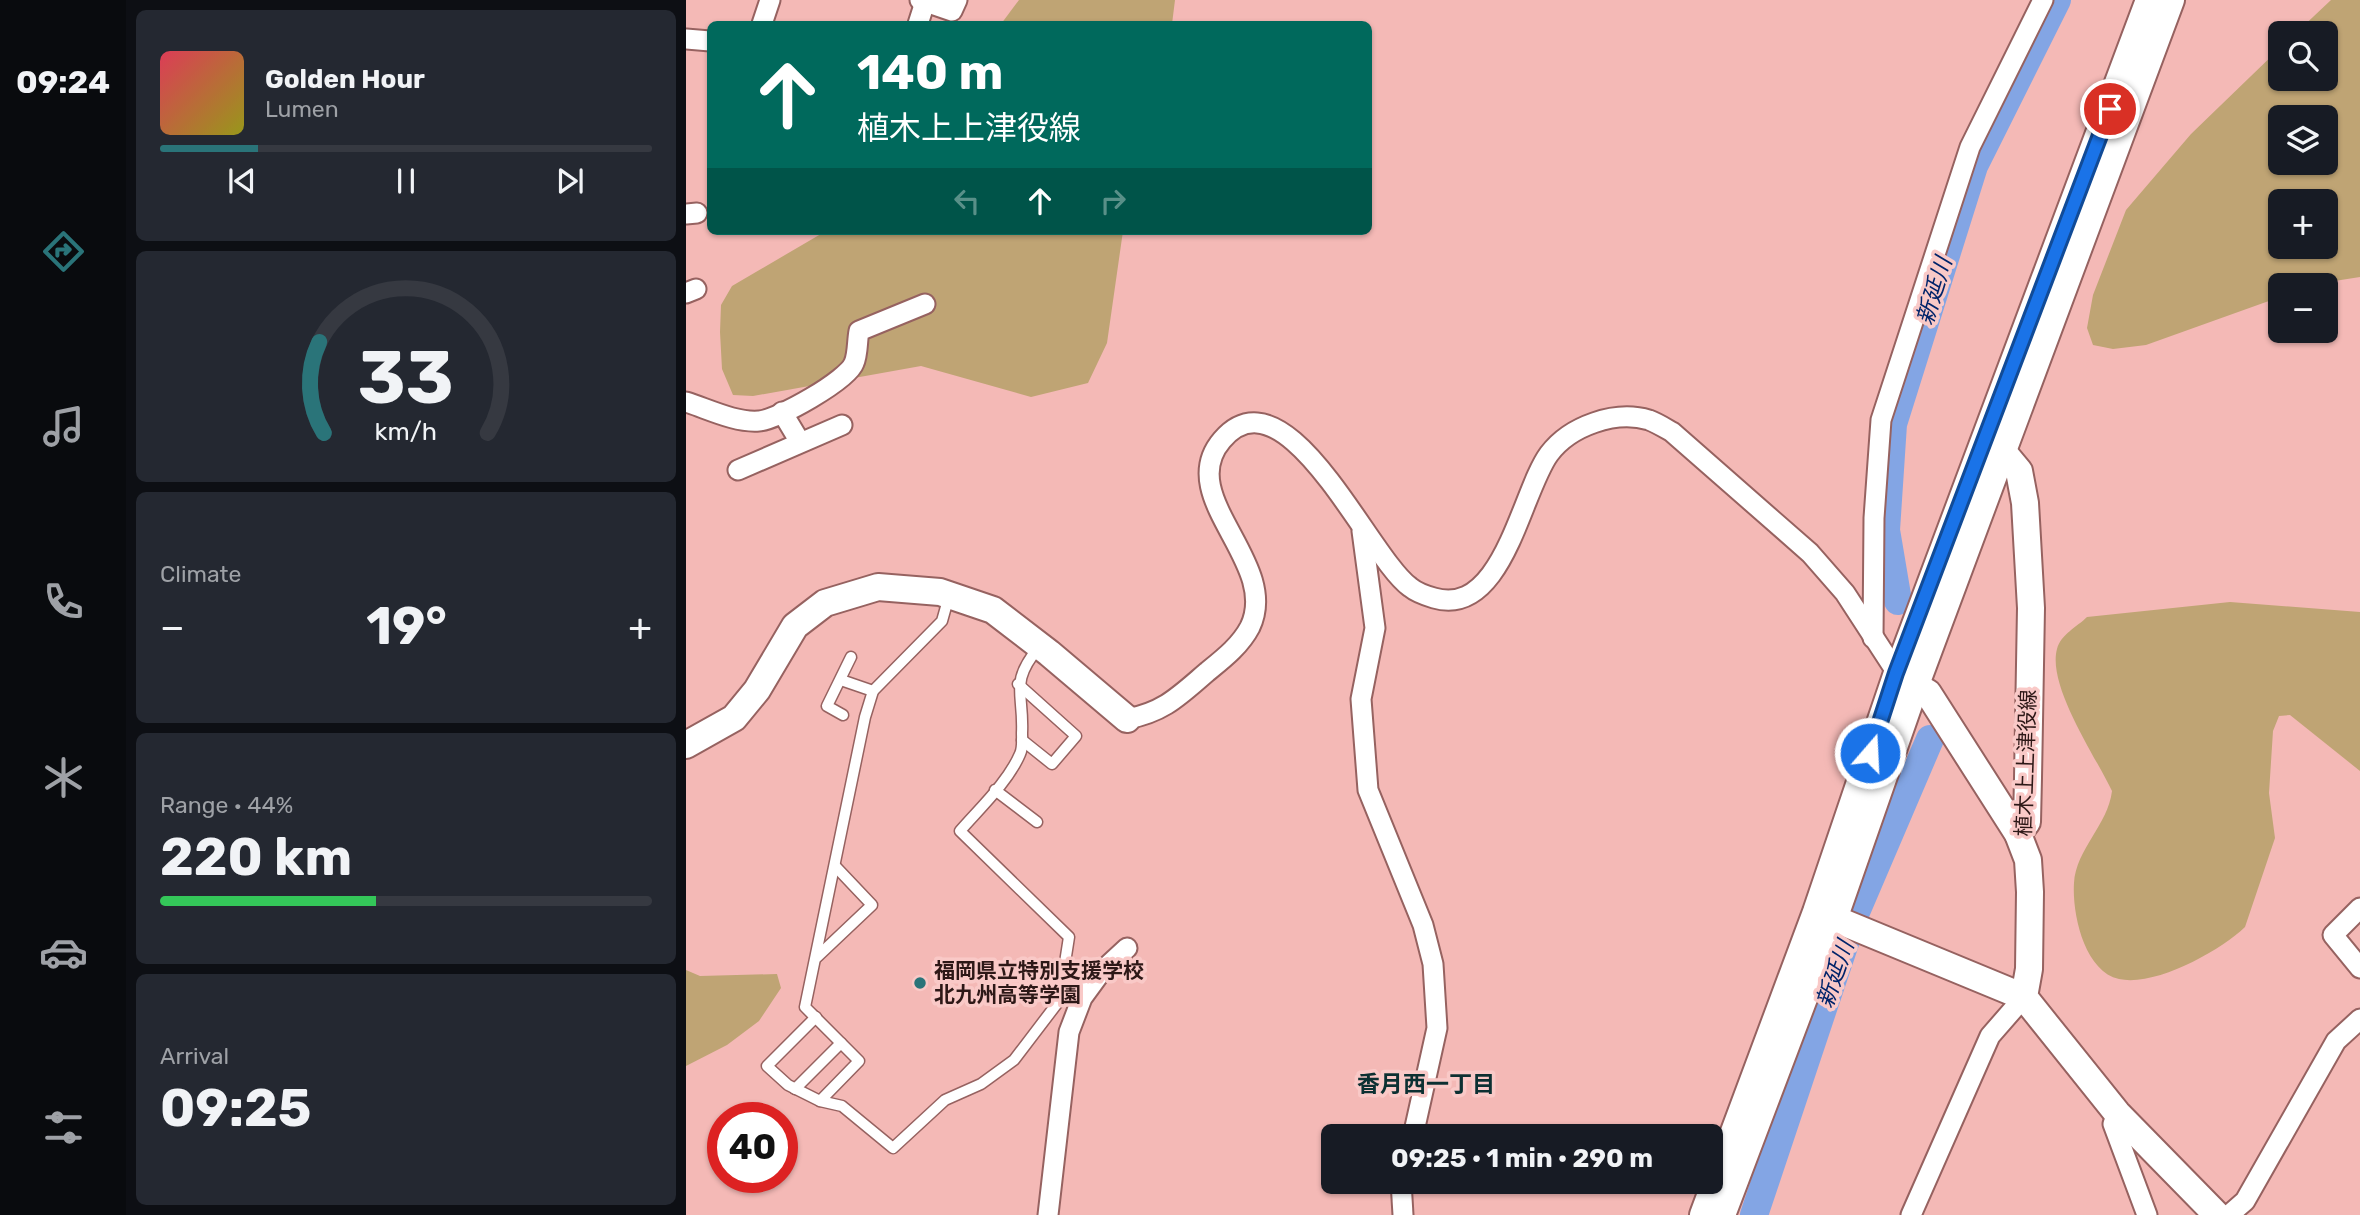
<!DOCTYPE html>
<html lang="en">
<head>
<meta charset="utf-8">
<style>
  body { margin:0; font-family:Rubik,"Noto Sans JP",sans-serif; background:#242831; color:#f1f3f6; height:100vh; display:flex; flex-direction:column; font-size:26px; white-space:nowrap }
  * { box-sizing:border-box; margin:0 }
  p { font-size:23px; color:#9ea1a6 }
  .icon { flex:none; width:38px; height:38px; fill:none; stroke:currentColor; stroke-width:2; stroke-linecap:round; stroke-linejoin:round }
  .map { position:relative; flex:1; overflow:hidden }
  .panel { display:flex; flex-direction:column; gap:10px; padding:10px; background:#0d0f14; width:560px }
  .panel>* { flex:none }
  .banner { position:absolute; left:21px; top:21px; width:665px; height:214px; border-radius:10px; box-shadow:0 2px 5px #0004; background:#00695c; color:#fff; overflow:hidden }
  .controls { position:absolute; left:1582px; top:21px; display:grid; gap:14px }
  .controls a { display:grid; place-items:center; width:70px; height:70px; border-radius:10px; background:#171b24; box-shadow:0 2px 5px #0004; font-size:35px }
  .speed { position:absolute; left:21px; top:1102px; display:flex; gap:14px; font-size:35px; font-weight:700; text-align:center }
  .speed>* { display:grid; place-content:center; width:91px; height:91px; border-radius:50%; background:#171b24; box-shadow:0 2px 5px #0004; line-height:1 }
  .speed .limit { border:10px solid #d22; background:#fff; color:#111 }
  .pin { position:absolute; display:grid; place-items:center; width:60px; height:60px; color:#fff; margin:-30px; border:4px solid #fff; border-radius:50%; box-shadow:0 2px 7px #0007 }
  .me { position:absolute; width:77px; margin:-38px; rotate:19deg; stroke-linejoin:round; filter:drop-shadow(0 0 5px #0008) }
  .turn { display:flex; align-items:center; gap:24px; height:147px; padding:0 35px; font-size:32px }
  .turn .icon { width:91px; height:91px; stroke-width:2.5 }
  .turn b { display:block; font-size:49px; line-height:60px }
  .lanes { display:flex; align-items:center; height:66px; padding:0 35px; background:#0003; justify-content:center; gap:35px; direction:ltr }
  .lanes .off { opacity:.35 }
  .big { font-size:52px; font-weight:700; line-height:1.1 }
  .panel .tile { flex:1; display:flex; flex-direction:column; justify-content:center; gap:10px; min-width:0; padding:0 24px; border-radius:10px; background:#242831 }
  .panel .dial { align-items:center; gap:0 }
  .dial svg { height:182px; overflow:visible; fill:none; stroke:#363941; stroke-width:7; stroke-linecap:round; text-anchor:middle }
  .dial text { fill:#f1f3f6; stroke:none }
  .song { display:flex; align-items:center; gap:21px }
  .cover { width:84px; height:84px; border-radius:10px; background:linear-gradient(135deg,hsl(350 70% 55%),hsl(60 70% 35%)) }
  .played { height:7px; border-radius:4px; background:linear-gradient(90deg,#2a7479 20%,#363941 20%) }
  .keys { display:flex; justify-content:space-around; direction:ltr }
  .heat { display:flex; justify-content:space-between; align-items:center; font-size:38px; direction:ltr }
  .charge { height:10px; border-radius:5px; background:linear-gradient(90deg,#34c759 44%,#363941 0) }
  .trip { position:absolute; left:635px; top:1124px; width:402px; height:70px; border-radius:10px; background:#171b24; box-shadow:0 2px 5px #0004; font-weight:700; line-height:70px; text-align:center }
  main { display:flex; flex:1; min-height:0 }
  .dock { display:flex; flex-direction:column; width:126px; justify-content:space-around; align-items:center; background:#090b0e; color:#9ea1a6 }
  .dock .icon { width:49px; height:49px }
  .dock .on { color:#2a7479 }
  .dock b { font-size:32px; color:#f1f3f6 }
  .map>svg:first-child { display:block }
</style>
</head>
<body>
<main>
<nav class="dock">
<b>09:24</b>
<svg class="icon on" aria-label="directions" viewBox="0 0 24 24"><path d="M12 3l9 9-9 9-9-9zM9 14v-3h6M13 9l2 2-2 2"/></svg>
<svg class="icon" aria-label="music" viewBox="0 0 24 24"><path d="M9 18V5l10-2v13"/><circle cx="6" cy="18" r="3"/><circle cx="16" cy="16" r="3"/></svg>
<svg class="icon" aria-label="phone" viewBox="0 0 24 24"><path d="M5 4h4l2 5-3 2q2 4 5 5l2-3 5 2v4C11 20 4 13 5 4z"/></svg>
<svg class="icon" aria-label="climate" viewBox="0 0 24 24"><path d="M12 3v18M4 7l16 10M4 17L20 7"/></svg>
<svg class="icon" aria-label="car" viewBox="0 0 24 24"><path d="M5 17H2v-5l4-1 3-4h7l3 4 3 1v5h-3M9 17h6M6 11h13"/><circle cx="7" cy="17" r="2"/><circle cx="17" cy="17" r="2"/></svg>
<svg class="icon" aria-label="filters" viewBox="0 0 24 24"><path d="M4 7h16M4 17h16"/><circle cx="9" cy="7" r="2"/><circle cx="15" cy="17" r="2"/></svg>
</nav>
<section class="panel">
<div class="tile">
<div class="song"><i class="cover"></i><div><b>Golden Hour</b><p>Lumen</p></div></div>
<div class="played"></div>
<div class="keys"><svg class="icon" aria-label="previous" viewBox="0 0 24 24"><path d="M18 5L8 12l10 7zM5 5v14"/></svg><svg class="icon" aria-label="pause" viewBox="0 0 24 24"><path d="M8 5v14M16 5v14"/></svg><svg class="icon" aria-label="next" viewBox="0 0 24 24"><path d="M6 5l10 7-10 7zM19 5v14"/></svg></div>
</div>
<div class="tile dial"><svg viewBox="0 0 100 80">
<path d="M14 69A42 42 0 1 1 86 69"/>
<path d="M14 69A42 42 0 0 1 12 29" stroke="#2a7479"/>
<text x="50" y="56" font-size="32" font-weight="700">33</text>
<text x="50" y="72" font-size="11">km/h</text>
</svg></div>
<div class="tile"><p>Climate</p>
<div class="heat"><a>−</a><b class="big">19°</b><a>+</a></div>
</div>
<div class="tile"><p>Range · 44%</p><b class="big">220 km</b><div class="charge"></div></div>
<div class="tile"><p>Arrival</p><b class="big">09:25</b></div>
</section>
<div class="map">
<svg width="1674" height="1215" viewBox="0 0 1674 1215">
  <rect width="100%" height="100%" fill="#f4b9b6"/>
  <g fill="#bfa474" fill-rule="evenodd">
    <path d="M333 0H489L486 24H315Z"/>
    <path d="M1645 0H1674V277L1623 285H1594V297L1460 345 1427 349 1407 345 1401 328 1407 295 1440 210 1505 134 1594 48V79H1640V33H1610ZM1594 117H1640V163H1594ZM1594 201H1640V247H1594Z"/>
    <path d="M140 231H437L421 343 402 383 345 397 235 366 67 396 47 395 36 369 34 332 35 305 46 286Z"/>
    <path d="M1544 602 1674 612V771L1604 715 1593 716 1587 731 1583 793 1589 838 1559 927C1534 951 1469 987 1433 979 1398 971 1386 913 1388 883 1390 849 1422 825 1426 791 1410 757 1361 686 1371 649 1375 634 1391 627 1401 617Z"/>
    <path d="M0 970 14 976 91 974 95 988 73 1021 41 1045 0 1066Z"/>
  </g>
  <g fill="none" stroke-linecap="round" stroke-linejoin="round">
    <g stroke="#83a5e4" stroke-width="28">
      <path d="M1212 601 1200 530 1207 424 1288 166 1371 0"/>
      <path d="M1068 1215 1167 919 1244 739"/>
    </g>
    <g stroke="#966260" stroke-width="13">
      <g id="lane">
        <path d="M155 680 187 691"/>
        <path d="M332 684 390 736 366 764 336 740"/>
        <path d="M157 715 141 706 165 657"/>
        <path d="M309 790 351 822"/>
        <path d="M131 957 186 905 149 866"/>
        <path d="M130 1017 81 1066 102 1085 134 1101 156 1106 207 1148 259 1100 295 1084 328 1060 373 1001 383 937 274 831C294 808 322 782 334 754 337 748 336 739 336 733 338 692 323 683 353 647"/>
        <path d="M109 1089 155 1043"/>
        <path d="M134 1101 173 1061 119 1007 179 717 187 691 256 621 263 596"/>
      </g>
    </g>
    <g stroke="#966260" stroke-width="23">
      <g id="street">
        <path d="M234 0 266 11 271 0"/>
        <path d="M76 24 84 0"/>
        <path d="M232 24 239 2"/>
        <path d="M0 39 24 41"/>
        <path d="M0 214 11 213"/>
        <path d="M0 293 10 289"/>
        <path d="M0 402C22 409 50 423 73 421 91 420 162 380 168 363 172 354 171 341 173 331L239 304"/>
        <path d="M96 412 114 442"/>
        <path d="M52 470 156 425"/>
        <path d="M676 531 689 628 675 699 682 790 737 925 747 964 751 1028 727 1136"/>
        <path d="M1187 638 1188 518 1195 420 1284 147 1357 0"/>
        <path d="M441 719C478 712 493 696 521 672 537 659 554 646 564 627 595 562 487 497 536 440 600 365 683 558 724 587 730 592 741 596 748 598 817 618 835 492 863 454 884 426 929 410 963 420 971 423 979 428 986 432L1124 553 1159 593 1211 673"/>
        <path d="M1674 908 1647 935 1674 968"/>
        <path d="M1431 1113 1427 1124 1461 1215"/>
        <path d="M715 1181 717 1215"/>
        <path d="M362 1215 383 1032 396 998 415 972 441 948"/>
        <path d="M1225 1215 1304 1036 1338 997"/>
        <path d="M1543 1215 1559 1201 1650 1041 1674 1019"/>
      </g>
    </g>
    <g stroke="#966260" stroke-width="30">
      <g id="secondary">
        <path d="M1308 441 1333 471 1339 503 1345 608 1342 778 1341 822 1332 834"/>
        <path d="M1218 679 1242 693 1332 834 1342 860 1344 892 1343 969 1338 997 1431 1113 1531 1215"/>
        <path d="M0 745 48 718 71 690 109 626 139 603 192 587 254 592 307 610 363 653 441 719"/>
        <path d="M1132 912 1338 997"/>
        <path d="M1017 1215 1130 912 1211 673 1463 0"/>
        <path d="M1036 1215 1148 919 1229 687 1485 0"/>
      </g>
    </g>
    <use href="#lane" stroke="#fff" stroke-width="10"/>
    <use href="#street" stroke="#fff" stroke-width="19"/>
    <use href="#secondary" stroke="#fff" stroke-width="26"/>
  </g>
  <g fill="none" stroke-linecap="round" stroke-linejoin="round">
    <g stroke="#114b97" stroke-width="18">
      <path id="route" d="M1184 753 1210 673 1424 109"/>
    </g>
    <use href="#route" stroke="#1a73e8" stroke-width="12"/>
  </g>
  <circle fill="#2a7479" stroke="#f9c9c7" stroke-width="2.5" cx="234" cy="983" r="7"/>
  <g text-anchor="middle" stroke-width="7" stroke-linejoin="round" paint-order="stroke">
    <g font-size="21" fill="#2d1817" stroke="#f9c9c7">
      <text transform="translate(1340 763) rotate(-88)" y="7">植木上上津役線</text>
    </g>
    <g font-size="21" font-weight="bold" fill="#2d1817" stroke="#f9c9c7" text-anchor="start">
      <text x="248" y="978">福岡県立特別支援学校<tspan x="248" dy="24">北九州高等学園</tspan></text>
    </g>
    <g font-size="23" font-style="italic" fill="#01246a" stroke="#f9c9c7">
      <text transform="translate(1248 291) rotate(-73)" y="8">新延川</text>
      <text transform="translate(1149 974) rotate(-71)" y="8">新延川</text>
    </g>
    <g font-size="23" font-weight="bold" fill="#0c3032" stroke="#f9c9c7">
      <text x="740" y="1092">香月西一丁目</text>
    </g>
  </g>
</svg>
<div class="controls">
<a><svg class="icon" aria-label="search" viewBox="0 0 24 24"><circle cx="10" cy="10" r="6"/><path d="M15 15l6 6"/></svg></a>
<a><svg class="icon" aria-label="layers" viewBox="0 0 24 24"><path d="M12 4l9 5-9 5-9-5zM3 14l9 5 9-5"/></svg></a>
<a>+</a>
<a>−</a>
</div>
<div class="speed"><div class="limit">40</div></div>
<div class="pin" style="left:1424px;top:109px;background:#d93025"><svg class="icon" aria-label="arrive" viewBox="0 0 24 24"><path d="M6 21V4h12l-3 4 3 4H6"/></svg></div>
<svg class="me" style="left:1184px;top:753px" viewBox="-20 -20 40 40"><circle r="17" fill="#1a73e8" stroke="#fff" stroke-width="3"/><path d="M0-11L8 9 0 5-8 9z" fill="#fff"/></svg>
<div class="trip">09:25 · 1 min · 290 m</div>
<div class="banner">
<div class="turn"><svg class="icon" aria-label="ahead" viewBox="0 0 24 24"><path d="M12 20V5M6 11l6-6 6 6"/></svg><div><b>140 m</b>植木上上津役線</div></div>
<div class="lanes"><svg class="icon off" aria-label="left" viewBox="0 0 24 24"><path d="M17 20v-9H6M10 6l-5 5 5 5"/></svg><svg class="icon" aria-label="ahead" viewBox="0 0 24 24"><path d="M12 20V5M6 11l6-6 6 6"/></svg><svg class="icon off" aria-label="right" viewBox="0 0 24 24"><path d="M7 20v-9h11M14 6l5 5-5 5"/></svg></div>
</div>
</div>
</main>
</body>
</html>
